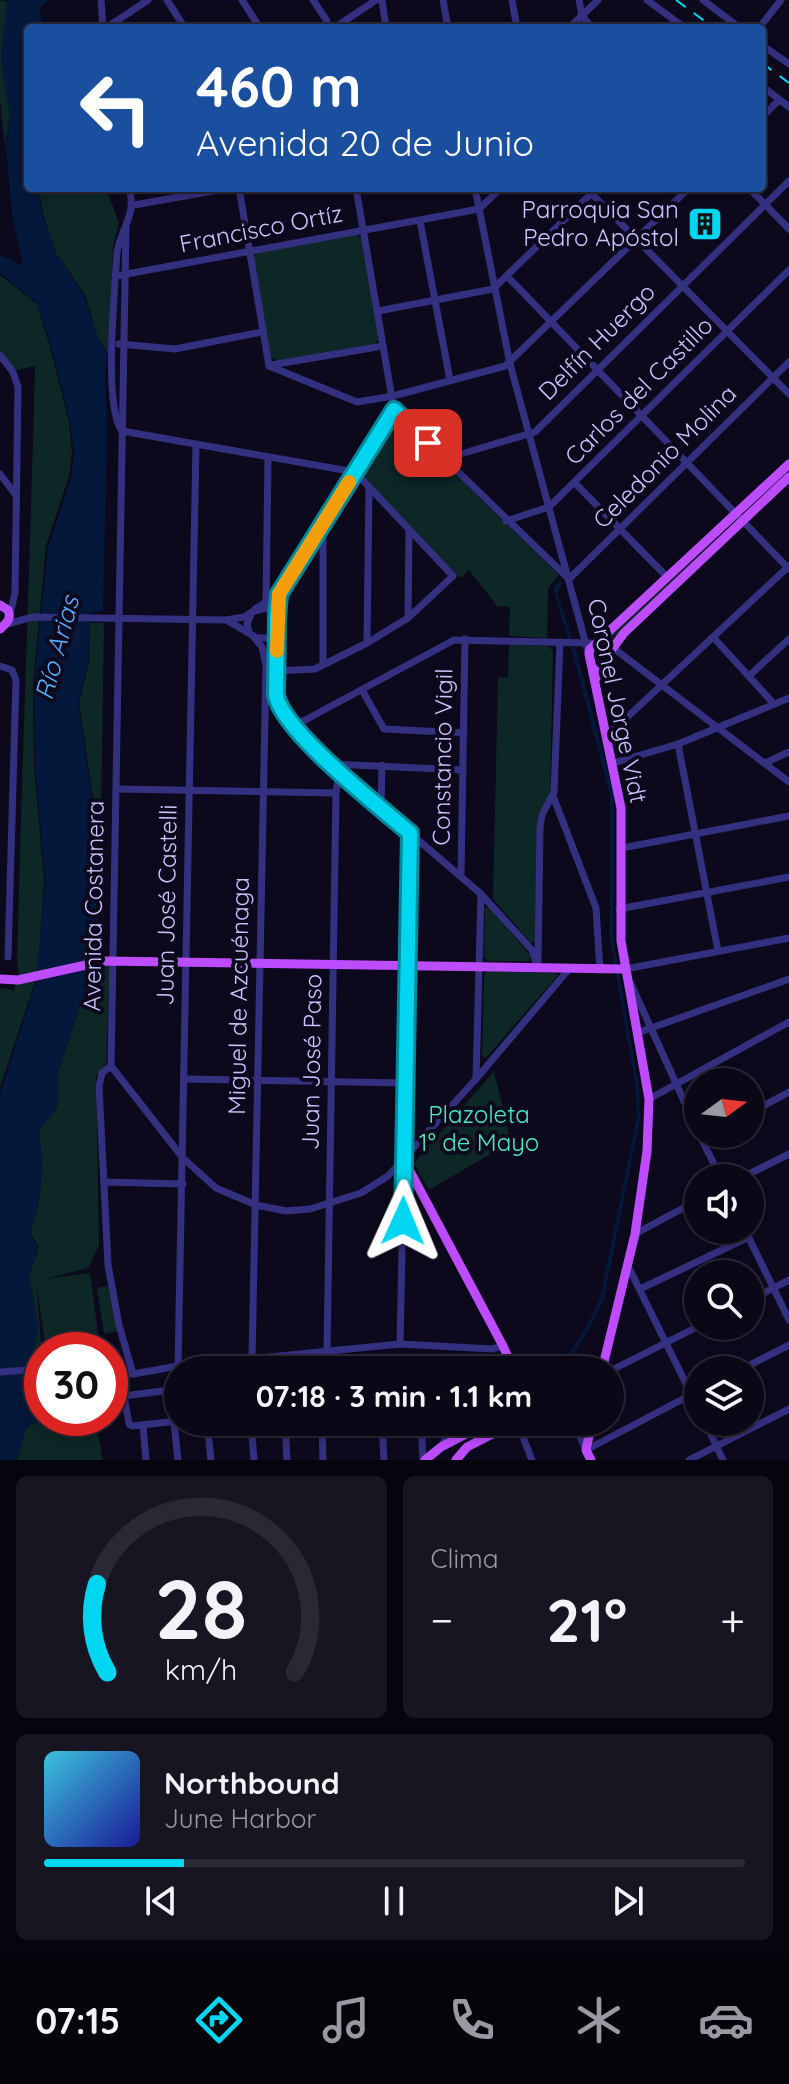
<!DOCTYPE html>
<html lang="es">
<head>
<meta charset="utf-8">
<style>
  body { margin:0; font-family:Quicksand,sans-serif; background:#181523; color:#f1f3f6; height:100vh; display:flex; flex-direction:column; font-size:30px; white-space:nowrap }
  * { box-sizing:border-box; margin:0 }
  p { font-size:26px; color:#9999a1 }
  .icon { flex:none; width:44px; height:44px; fill:none; stroke:currentColor; stroke-width:2; stroke-linecap:round; stroke-linejoin:round }
  .map { position:relative; height:1460px; overflow:hidden }
  .panel { display:flex; flex-direction:column; gap:16px; padding:16px; background:#06040c; flex:1 }
  .panel>* { flex:none }
  .guide { position:absolute; left:24px; top:24px; width:742px; height:168px; border-radius:8px; box-shadow:0 4px 12px #0003,0 0 0 2px #2a2835; background:#1a4fa0; color:#fff; overflow:hidden }
  .needle { width:52px; rotate:75deg }
  .tools { position:absolute; left:684px; top:1068px; display:grid; gap:16px }
  .tools a { display:grid; place-items:center; width:80px; height:80px; border-radius:50%; background:#0a0716; box-shadow:0 4px 12px #0003,0 0 0 2px #2a2835; font-size:40px }
  .speed { position:absolute; left:24px; top:1332px; display:flex; gap:16px; font-size:40px; font-weight:700; text-align:center }
  .speed>* { display:grid; place-content:center; width:104px; height:104px; border-radius:50%; background:#0a0716; box-shadow:0 4px 12px #0003,0 0 0 2px #2a2835; line-height:1 }
  .speed .limit { border:12px solid #d22; background:#fff; color:#111 }
  .pin { position:absolute; display:grid; place-items:center; width:68px; height:68px; color:#fff; margin:-34px; border-radius:16px; box-shadow:0 4px 12px #0006 }
  .me { position:absolute; width:88px; margin:-44px; rotate:1deg; stroke-linejoin:round; filter:drop-shadow(0 0 6px #0008) }
  .turn { display:flex; align-items:center; gap:28px; height:168px; padding:0 40px; font-size:36px }
  .turn .icon { width:104px; height:104px; stroke-width:2.5 }
  .turn b { display:block; font-size:56px; line-height:68px }
  .big { font-size:60px; font-weight:700; line-height:1.1 }
  .panel .tile { flex:1; display:flex; flex-direction:column; justify-content:center; gap:12px; min-width:0; padding:0 28px; border-radius:12px; background:#181523 }
  .panel .dial { align-items:center; gap:0 }
  .dial svg { height:208px; overflow:visible; fill:none; stroke:#2a2835; stroke-width:7; stroke-linecap:round; text-anchor:middle }
  .dial text { fill:#f1f3f6; stroke:none }
  .song { display:flex; align-items:center; gap:24px }
  .cover { width:96px; height:96px; border-radius:12px; background:linear-gradient(135deg,hsl(190 70% 55%),hsl(240 70% 35%)) }
  .played { height:8px; border-radius:4px; background:linear-gradient(90deg,#00d6f0 20%,#2a2835 20%) }
  .keys { display:flex; justify-content:space-around; direction:ltr }
  .heat { display:flex; justify-content:space-between; align-items:center; font-size:44px; direction:ltr }
  .panel .tiles { flex:1; display:grid; gap:16px; grid-template-columns:1fr 1fr }
  .tile:last-child { grid-column:span 2 }
  .trip { position:absolute; left:164px; top:1356px; width:460px; height:80px; border-radius:40px; background:#0a0716; box-shadow:0 4px 12px #0003,0 0 0 2px #2a2835; font-weight:700; line-height:80px; text-align:center }
  .dock { display:flex; height:128px; justify-content:space-around; align-items:center; background:#040309; color:#9999a1 }
  .dock .icon { width:56px; height:56px }
  .dock .current { color:#00d6f0 }
  .dock b { font-size:36px; color:#f1f3f6 }
  .map>svg:first-child { display:block }
</style>
</head>
<body>
<div class="map">
<svg width="789" height="1460" viewBox="0 0 789 1460">
  <rect width="100%" height="100%" fill="#0d091d"/>
  <g fill="#0c2726">
    <path d="M0 0 8 2 1 58 10 115 5 146 0 102Z"/>
    <path d="M39 188H106L119 223 113 246 108 354 97 335 85 295 56 253 43 214Z"/>
    <path d="M357 235 361 238 379 339 375 344 278 361 271 357 253 258 257 253Z"/>
    <path d="M0 275 36 303 49 343 69 422 72 454 69 476 46 546 33 684 34 765 44 880 39 953 34 985 0 1087V990L1 988 14 991 19 972 17 961C22 763 30 564 35 366L14 371 0 351Z"/>
    <path d="M392 418H397L559 575 548 588 547 638 509 636 510 608 507 606 498 607 469 570 460 578 362 475 361 469Z"/>
    <path d="M738 519 610 641 600 658H595V650Z"/>
    <path d="M90 623H104L101 821 94 804 79 704 89 661Z"/>
    <path d="M509 645 548 646 553 651 550 792 537 819 535 941 531 943 493 899 498 678 508 677Z"/>
    <path d="M489 907 531 956 529 961H488L484 957 485 908Z"/>
    <path d="M98 932H102V966H110L106 1064 96 1076 99 1245 88 1268 45 1279 90 1273 100 1348 46 1350 36 1281 42 1355 32 1353 38 1327 29 1276 39 1247 30 1233C42 1200 44 1166 39 1131L58 1106V1073L89 979C80 967 82 953 86 939Z"/>
    <path d="M489 971 555 973 558 975 485 1059 482 1055 484 977 485 973Z"/>
    <path d="M494 1071 511 1142 429 1190 414 1163Z"/>
    <path d="M108 1286 117 1331 104 1334 97 1288Z"/>
    <path d="M118 1392 120 1406 114 1410 115 1420 96 1425 103 1460H17L26 1429 42 1417 110 1418V1393Z"/>
  </g>
  <g fill="#04183b">
    <path d="M8 0H48L39 9 43 28H28V188H38L42 214 56 253 84 296 97 335 107 354 105 376 107 431 103 611 90 612 88 662 78 704 93 804 100 822 98 932 86 939C82 953 80 967 89 978L58 1072V1106L39 1131C44 1166 42 1200 29 1233L38 1247 29 1276 38 1327 27 1388 37 1401H42V1417L26 1429 17 1460H0V1094L36 982 45 880 35 764 34 684 48 547 71 478 74 454 70 421 50 342 36 302 0 273V255L23 266 12 214 6 147 10 115 1 59Z"/>
    <path d="M560 581 562 583 557 593 577 653 614 795 613 939 639 1088 640 1118 604 1299 589 1329 574 1353 552 1365 405 1358 309 1370H257L405 1354 551 1361 571 1351 586 1328 600 1298 637 1117 636 1088 610 940V796L573 654 554 592V587Z"/>
  </g>
  <g fill="none" stroke-linecap="round" stroke-linejoin="round">
    <g stroke="#343080" stroke-width="7">
      <path d="M101 0 103 28"/>
      <path d="M167 0 185 28"/>
      <path d="M242 0 260 28"/>
      <path d="M313 0 327 21V28"/>
      <path d="M382 0 386 28"/>
      <path d="M443 0 448 28"/>
      <path d="M512 0 517 28"/>
      <path d="M579 0 582 16 593 28"/>
      <path d="M647 0 685 28"/>
      <path d="M703 0 740 28"/>
      <path d="M106 28 148 0"/>
      <path d="M334 28 376 0"/>
      <path d="M569 28 598 0"/>
      <path d="M759 28 781 0"/>
      <path d="M762 45 789 64"/>
      <path d="M762 86 789 107"/>
      <path d="M762 117 779 100"/>
      <path d="M239 188 269 366"/>
      <path d="M356 188 394 410 568 578"/>
      <path d="M475 188 510 364 588 652"/>
      <path d="M586 188 789 394"/>
      <path d="M749 188 789 229"/>
      <path d="M134 205 230 188"/>
      <path d="M420 221 450 380"/>
      <path d="M116 276 479 209 501 188"/>
      <path d="M508 277 789 569"/>
      <path d="M378 311 493 289 597 188"/>
      <path d="M119 344 175 349 262 332"/>
      <path d="M0 355 13 372 18 387 15 593 10 614"/>
      <path d="M271 365 383 346"/>
      <path d="M269 366 357 402 393 396 505 366 689 188"/>
      <path d="M122 431 355 472 453 576 408 618 367 643 315 669 277 671"/>
      <path d="M122 431C103 406 115 289 117 252 122 226 137 215 129 188"/>
      <path d="M444 459 535 432 789 181"/>
      <path d="M0 474 15 494"/>
      <path d="M575 483 667 577"/>
      <path d="M506 521 549 507 789 270"/>
      <path d="M323 527V664"/>
      <path d="M569 579 789 362"/>
      <path d="M266 603 268 458"/>
      <path d="M255 609 279 594 394 410"/>
      <path d="M408 618 409 530"/>
      <path d="M228 621 257 638H267L277 628 274 614 266 608 252 612 247 624 249 632"/>
      <path d="M7 624 33 617 226 620 244 617 252 612"/>
      <path d="M277 628 276 695 283 713 339 772 481 894 532 950 538 969"/>
      <path d="M713 637 774 704"/>
      <path d="M367 643 369 487"/>
      <path d="M612 647 789 782"/>
      <path d="M0 666 12 670 16 680 8 957"/>
      <path d="M749 676 789 639"/>
      <path d="M362 690 384 729 464 733"/>
      <path d="M294 726 454 640 590 643"/>
      <path d="M607 736 789 566"/>
      <path d="M678 744 718 951"/>
      <path d="M613 763 678 744 789 698"/>
      <path d="M765 763 789 752"/>
      <path d="M331 764 463 770"/>
      <path d="M117 789 336 793"/>
      <path d="M553 796 596 908 600 970"/>
      <path d="M381 809 382 765"/>
      <path d="M622 848 789 816"/>
      <path d="M461 876 465 639"/>
      <path d="M619 909 789 877"/>
      <path d="M538 962 540 827 542 815 554 792 560 642"/>
      <path d="M407 965 410 833"/>
      <path d="M625 969 789 938"/>
      <path d="M631 984 698 1132"/>
      <path d="M637 1033 789 979"/>
      <path d="M111 1066 126 227"/>
      <path d="M111 1066 183 1158 216 1188 256 1205 286 1211 310 1209 361 1193 388 1176 476 1079 569 969"/>
      <path d="M111 1066 102 1073 99 1086 108 1265 119 1325 133 1374"/>
      <path d="M184 1079 404 1083"/>
      <path d="M476 1079 481 894"/>
      <path d="M649 1099 789 1022"/>
      <path d="M750 1113 789 1092"/>
      <path d="M699 1134 721 1178"/>
      <path d="M741 1178 789 1154"/>
      <path d="M104 1182 183 1184"/>
      <path d="M745 1230 789 1320"/>
      <path d="M635 1234 698 1200"/>
      <path d="M627 1264 698 1408"/>
      <path d="M640 1289 749 1237"/>
      <path d="M750 1300 789 1280"/>
      <path d="M400 1344 404 1162"/>
      <path d="M327 1352 336 793 339 772"/>
      <path d="M252 1360 266 665 262 647 253 636"/>
      <path d="M178 1366 196 445"/>
      <path d="M364 1370 418 1366 505 1370"/>
      <path d="M740 1370 789 1345"/>
      <path d="M610 1371 699 1326"/>
      <path d="M0 1372 42 1369"/>
      <path d="M110 1373 133 1374 178 1366 400 1344 492 1349 503 1346"/>
      <path d="M120 1374 129 1424 132 1426 178 1421"/>
      <path d="M124 1396 178 1389"/>
      <path d="M174 1422 178 1460"/>
      <path d="M207 1422 211 1460"/>
      <path d="M251 1422 254 1460"/>
      <path d="M285 1422 287 1460"/>
      <path d="M322 1422 323 1460"/>
      <path d="M382 1422 384 1460"/>
      <path d="M421 1422 423 1460"/>
      <path d="M517 1422 532 1460"/>
      <path d="M574 1422 586 1450 698 1391"/>
      <path d="M705 1422 723 1460"/>
      <path d="M143 1425 146 1460"/>
      <path d="M208 1434 252 1429"/>
      <path d="M441 1447 455 1422"/>
      <path d="M689 1460 789 1409"/>
    </g>
    <g stroke="#be4cff" stroke-width="9">
      <path d="M0 605 8 610C12 620 6 623 0 629"/>
      <path d="M596 678 603 661 624 633 789 477"/>
      <path d="M407 965 404 1160 503 1346 507 1355V1370"/>
      <path d="M0 979 18 980 104 961 624 969"/>
      <path d="M602 1370 635 1234 647 1151 649 1099 621 941V808L589 654 590 649 789 464"/>
      <path d="M425 1460 441 1447 489 1422"/>
      <path d="M456 1460 467 1447 516 1422"/>
      <path d="M591 1460 586 1450 592 1422"/>
    </g>
    <g stroke="#00d6f0" stroke-width="2" stroke-dasharray="12 10" stroke-linecap="butt">
      <path d="M676 0 714 28"/>
      <path d="M762 63 789 83"/>
    </g>
  </g>
  <g fill="none" stroke-linecap="round" stroke-linejoin="round">
    <g stroke="#008b9c" stroke-width="20">
      <path id="route" d="M403 1221 410 833C379 806 283 732 276 695L277 618 279 594 394 410 428 443"/>
    </g>
    <use href="#route" stroke="#00d6f0" stroke-width="14"/>
    <path stroke="#f59e0b" stroke-width="14" d="M277 651 279 594 349 482"/>
  </g>
  <defs>
    <g id="building-square" transform="scale(1.8)"><rect x="-9" y="-9" width="18" height="18" rx="4" fill="#00d6f0" stroke="#0d091d"/><path d="M-4-6H4V6H1V3H-1V6H-4ZM-2.5-4.3h1.7v1.8h-1.7ZM.8-4.3h1.7v1.8H.8ZM-2.5-1h1.7V.8h-1.7ZM.8-1h1.7V.8H.8Z" fill="#111"/></g>
  </defs>
  <g fill-rule="evenodd">
    <use href="#building-square" x="705" y="224"/>
  </g>
  <g text-anchor="middle" stroke-width="8" stroke-linejoin="round" paint-order="stroke">
    <g font-size="24" fill="#ccc5ff" stroke="#0d091d" text-anchor="end">
      <text x="679" y="218">Parroquia San<tspan x="679" dy="28">Pedro Apóstol</tspan></text>
    </g>
    <g font-size="24" fill="#ccc5ff" stroke="#0d091d">
      <text transform="translate(261 229) rotate(-11)" y="8">Francisco Ortíz</text>
      <text transform="translate(597 342) rotate(-45)" y="8">Delfín Huergo</text>
      <text transform="translate(639 391) rotate(-45)" y="8">Carlos del Castillo</text>
      <text transform="translate(665 457) rotate(-45)" y="8">Celedonio Molina</text>
      <text transform="translate(617 701) rotate(78)" y="8">Coronel Jorge Vidt</text>
      <text transform="translate(443 757) rotate(-89)" y="8">Constancio Vigil</text>
      <text transform="translate(167 905) rotate(-89)" y="8">Juan José Castelli</text>
      <text transform="translate(94 906) rotate(-89)" y="8">Avenida Costanera</text>
      <text transform="translate(239 996) rotate(-89)" y="8">Miguel de Azcuénaga</text>
      <text transform="translate(312 1062) rotate(-89)" y="8">Juan José Paso</text>
    </g>
    <g font-size="24" fill="#47e9c2" stroke="#0d091d">
      <text x="479" y="1123">Plazoleta<tspan x="479" dy="28">1° de Mayo</tspan></text>
    </g>
    <g font-size="26" font-style="italic" fill="#53aeff" stroke="#0d091d">
      <text transform="translate(57 648) rotate(-75)" y="9">Río Arias</text>
    </g>
  </g>
</svg>
<div class="tools">
<a><svg class="needle" viewBox="-14 -14 28 28"><path d="M0-13l5 13h-10z" fill="#e53935"/><path d="M0 13l5-13h-10z" fill="#9999a1"/></svg></a>
<a><svg class="icon" aria-label="sound" viewBox="0 0 24 24"><path d="M4 9h4l5-4v14l-5-4H4zM17 9q2 3 0 6"/></svg></a>
<a><svg class="icon" aria-label="search" viewBox="0 0 24 24"><circle cx="10" cy="10" r="6"/><path d="M15 15l6 6"/></svg></a>
<a><svg class="icon" aria-label="layers" viewBox="0 0 24 24"><path d="M12 4l9 5-9 5-9-5zM3 14l9 5 9-5"/></svg></a>
</div>
<div class="speed"><div class="limit">30</div></div>
<div class="pin" style="left:428px;top:443px;background:#d93025"><svg class="icon" aria-label="arrive" viewBox="0 0 24 24"><path d="M6 21V4h12l-3 4 3 4H6"/></svg></div>
<svg class="me" style="left:403px;top:1221px" viewBox="-20 -20 40 40"><path d="M0-17L14 15 0 8-14 15z" fill="#00d6f0" stroke="#fff" stroke-width="4"/></svg>
<div class="trip">07:18 · 3 min · 1.1 km</div>
<div class="guide">
<div class="turn"><svg class="icon" aria-label="left" viewBox="0 0 24 24"><path d="M17 20v-9H6M10 6l-5 5 5 5"/></svg><div><b>460 m</b>Avenida 20 de Junio</div></div>
</div>
</div>
<section class="panel">
<div class="tiles">
<div class="tile dial"><svg viewBox="0 0 100 80">
<path d="M14 69A42 42 0 1 1 86 69"/>
<path d="M14 69A42 42 0 0 1 10 35" stroke="#00d6f0"/>
<text x="50" y="56" font-size="32" font-weight="700">28</text>
<text x="50" y="72" font-size="11">km/h</text>
</svg></div>
<div class="tile"><p>Clima</p>
<div class="heat"><a>−</a><b class="big">21°</b><a>+</a></div>
</div>
<div class="tile">
<div class="song"><i class="cover"></i><div><b>Northbound</b><p>June Harbor</p></div></div>
<div class="played"></div>
<div class="keys"><svg class="icon" aria-label="previous" viewBox="0 0 24 24"><path d="M18 5L8 12l10 7zM5 5v14"/></svg><svg class="icon" aria-label="pause" viewBox="0 0 24 24"><path d="M8 5v14M16 5v14"/></svg><svg class="icon" aria-label="next" viewBox="0 0 24 24"><path d="M6 5l10 7-10 7zM19 5v14"/></svg></div>
</div>
</div>
</section>
<nav class="dock">
<b>07:15</b>
<svg class="icon current" aria-label="directions" viewBox="0 0 24 24"><path d="M12 3l9 9-9 9-9-9zM9 14v-3h6M13 9l2 2-2 2"/></svg>
<svg class="icon" aria-label="music" viewBox="0 0 24 24"><path d="M9 18V5l10-2v13"/><circle cx="6" cy="18" r="3"/><circle cx="16" cy="16" r="3"/></svg>
<svg class="icon" aria-label="phone" viewBox="0 0 24 24"><path d="M5 4h4l2 5-3 2q2 4 5 5l2-3 5 2v4C11 20 4 13 5 4z"/></svg>
<svg class="icon" aria-label="climate" viewBox="0 0 24 24"><path d="M12 3v18M4 7l16 10M4 17L20 7"/></svg>
<svg class="icon" aria-label="car" viewBox="0 0 24 24"><path d="M5 17H2v-5l4-1 3-4h7l3 4 3 1v5h-3M9 17h6M6 11h13"/><circle cx="7" cy="17" r="2"/><circle cx="17" cy="17" r="2"/></svg>
</nav>
</body>
</html>
